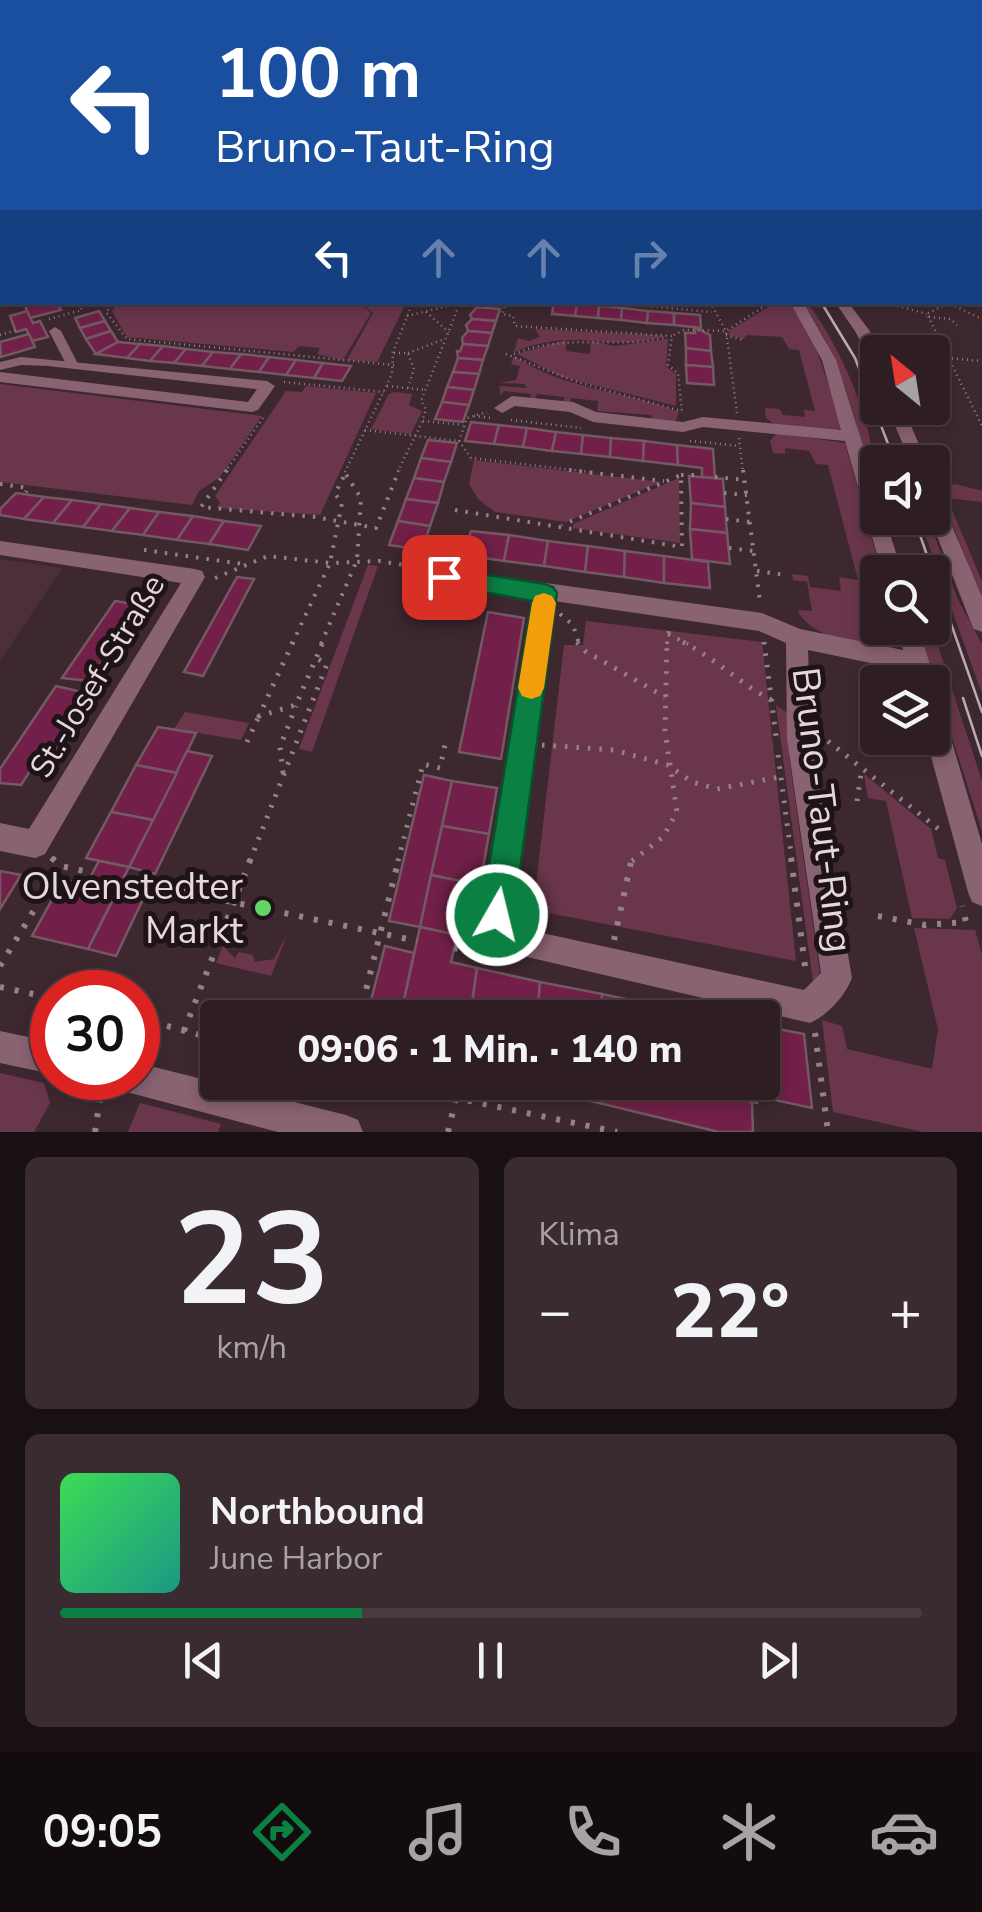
<!DOCTYPE html>
<html lang="de">
<head>
<meta charset="utf-8">
<style>
  body { margin:0; font-family:"Nunito Sans",sans-serif; background:#3a2b31; color:#f1f3f6; height:100vh; display:flex; flex-direction:column; font-size:38px; white-space:nowrap }
  * { box-sizing:border-box; margin:0 }
  p { font-size:32px; color:#a7a2a6 }
  .icon { flex:none; width:55px; height:55px; fill:none; stroke:currentColor; stroke-width:2; stroke-linecap:round; stroke-linejoin:round }
  .map { position:relative; height:1132px; overflow:hidden }
  .side { display:flex; flex-direction:column; gap:25px; padding:25px; background:#191014; flex:1 }
  .side>* { flex:none }
  .banner { position:absolute; left:0px; top:0px; width:982px; height:305px; box-shadow:0 5px 15px #0003,0 0 0 2px #493c41; background:#1a4fa0; color:#fff; overflow:hidden }
  .needle { width:65px; rotate:330deg }
  .buttons { position:absolute; left:860px; top:335px; display:grid; gap:20px }
  .buttons a { display:grid; place-items:center; width:90px; height:90px; border-radius:10px; background:#2e1e24; box-shadow:0 5px 15px #0003,0 0 0 2px #493c41; font-size:50px }
  .speed { position:absolute; left:30px; top:970px; display:flex; gap:20px; font-size:50px; font-weight:700; text-align:center }
  .speed>* { display:grid; place-content:center; width:130px; height:130px; border-radius:50%; background:#2e1e24; box-shadow:0 5px 15px #0003,0 0 0 2px #493c41; line-height:1 }
  .speed .limit { border:15px solid #d22; background:#fff; color:#111 }
  .pin { position:absolute; display:grid; place-items:center; width:85px; height:85px; color:#fff; margin:-42px; border-radius:20px; box-shadow:0 5px 15px #0006 }
  .me { position:absolute; width:110px; margin:-55px; rotate:8deg; stroke-linejoin:round; filter:drop-shadow(0 0 8px #0008) }
  .turn { display:flex; align-items:center; gap:35px; height:210px; padding:0 50px; font-size:45px }
  .turn .icon { width:130px; height:130px; stroke-width:2.5 }
  .turn b { display:block; font-size:70px; line-height:85px }
  .lanes { display:flex; align-items:center; height:95px; padding:0 50px; background:#0003; justify-content:center; gap:50px; direction:ltr }
  .lanes .off { opacity:.35 }
  .big { font-size:75px; font-weight:800; line-height:1.1 }
  .side .tile { flex:1; display:flex; flex-direction:column; justify-content:center; gap:15px; min-width:0; padding:0 35px; border-radius:15px; background:#3a2b31 }
  .side .dial { align-items:center; gap:0 }
  .dial b { font-size:130px; line-height:1 }
  .song { display:flex; align-items:center; gap:30px }
  .cover { width:120px; height:120px; border-radius:15px; background:linear-gradient(135deg,hsl(130 70% 55%),hsl(170 70% 35%)) }
  .played { height:10px; border-radius:5px; background:linear-gradient(90deg,#0b8043 35%,#493c41 35%) }
  .keys { display:flex; justify-content:space-around; direction:ltr }
  .heat { display:flex; justify-content:space-between; align-items:center; font-size:55px; direction:ltr }
  .side .tiles { flex:1; display:grid; gap:25px; grid-template-columns:1fr 1fr }
  .tile:last-child { grid-column:span 2 }
  .trip { position:absolute; left:200px; top:1000px; width:580px; height:100px; border-radius:10px; background:#2e1e24; box-shadow:0 5px 15px #0003,0 0 0 2px #493c41; font-weight:800; line-height:100px; text-align:center }
  .tabs { display:flex; height:160px; justify-content:space-around; align-items:center; background:#120c0e; color:#a7a2a6 }
  .tabs .icon { width:70px; height:70px }
  .tabs .selected { color:#0b8043 }
  .tabs b { font-size:45px; color:#f1f3f6 }
  .map>svg:first-child { display:block }
</style>
</head>
<body>
<div class="map">
<svg width="982" height="1132" viewBox="0 0 982 1132">
  <rect width="100%" height="100%" fill="#3e2830"/>
  <path fill="#4c2f3a" d="M0 559 62 568 0 661Z"/>
  <g fill="#6a364c">
    <path d="M118 303 358 302 371 313 343 360 317 354 320 348 299 346 293 352 127 337 112 311Z"/>
    <path d="M361 303H406L377 362 347 360 373 313Z"/>
    <path d="M775 303H790L810 330 843 428 835 431 774 424 766 418 765 408 780 409 783 415 805 417 804 410 815 411 799 350 789 349 782 337 747 335 743 339 729 335V331Z"/>
    <path d="M802 303H808C847 358 877 431 877 499 857 432 846 361 802 303Z"/>
    <path d="M535 329 666 336C608 353 574 326 514 352L518 338 529 341 540 337Z"/>
    <path d="M668 339 666 366 676 374V406L562 377 517 354 566 340V351L590 354 591 341 614 346Z"/>
    <path d="M514 356C562 389 625 391 679 412L675 422 652 420 651 415 597 411 598 401 571 398 569 404 564 403V397L537 394 535 400 530 399 531 394 504 391 501 396 499 386 527 388 524 384 499 383 516 380 520 366 511 364Z"/>
    <path d="M0 384 262 416 219 478 199 491 192 505 0 482Z"/>
    <path d="M306 386 376 393 320 515 217 508 220 502 215 496 286 391 302 392Z"/>
    <path d="M394 392 412 394 409 405 422 411 411 434 371 429 389 394Z"/>
    <path d="M777 433 845 443 881 572H878V628H897L902 637 894 647C870 651 806 636 798 610L812 611 807 582 793 580 792 574 808 576 810 587 841 591 839 577 858 580 828 465 816 464 809 451 785 448V454L773 453 770 441Z"/>
    <path d="M474 460 661 482 566 522 495 512 478 499 469 484Z"/>
    <path d="M679 478 680 543 573 528V524Z"/>
    <path d="M955 484 982 491V502L947 498 982 581V602L939 489Z"/>
    <path d="M919 518H928L958 600 982 644V694Z"/>
    <path d="M368 565 378 566 312 752 299 749Z"/>
    <path d="M586 621 762 642 796 961 533 910 564 645H583Z"/>
    <path d="M917 628H932L982 781V831Z"/>
    <path d="M776 705 789 714V757L820 973 813 982Z"/>
    <path d="M185 712 249 723 241 740 174 729Z"/>
    <path d="M864 774 931 829 938 858 945 860 957 908 950 919 912 918 886 801 868 798Z"/>
    <path d="M233 921H237L226 949 235 958 239 952 253 955 255 962 274 959 288 932 271 976 216 963Z"/>
    <path d="M914 928 975 930 982 955V1132H923L833 1112 822 1020 842 1026 847 1049 932 1069 938 1029Z"/>
    <path d="M0 1073 44 1083 50 1103 34 1132H0Z"/>
    <path d="M140 1103 221 1124 218 1132H128Z"/>
  </g>
  <g fill="#722049" stroke="#725962" stroke-width="2.5">
    <path d="M38 302H57L61 310 30 318 25 306Z"/>
    <path d="M554 302 577 305 575 316 552 314Z"/>
    <path d="M577 305 599 306 598 318 575 316Z"/>
    <path d="M599 306 622 308 621 320 598 318Z"/>
    <path d="M477 307 500 309 496 321 472 319 470 315Z"/>
    <path d="M622 308 648 311 647 323 621 320Z"/>
    <path d="M27 311 33 323 40 321 48 337 32 341 26 329 16 332 10 316Z"/>
    <path d="M99 311 105 321 80 328 75 318Z"/>
    <path d="M648 311 674 313V325L647 323Z"/>
    <path d="M674 313 700 315 701 328 674 325Z"/>
    <path d="M472 319 496 321 492 333 468 331 466 325Z"/>
    <path d="M105 321 111 331 86 339 80 328Z"/>
    <path d="M694 327 710 335 711 351 686 348 685 333H695Z"/>
    <path d="M111 331 118 342 96 354 86 339Z"/>
    <path d="M468 331 492 333 488 346 463 344 462 338Z"/>
    <path d="M29 334 35 347 1 357 0 342Z"/>
    <path d="M118 342 140 344 127 358 96 354Z"/>
    <path d="M140 344 163 346 150 361 127 358Z"/>
    <path d="M463 344 488 346 483 360 458 358 457 351H460Z"/>
    <path d="M163 346 186 349 174 363 150 361Z"/>
    <path d="M686 348 711 351 713 367 686 365Z"/>
    <path d="M186 349 213 352 202 366 174 363Z"/>
    <path d="M213 352 241 354 230 369 202 366Z"/>
    <path d="M241 354 269 357 259 372 230 369Z"/>
    <path d="M269 357 296 360 286 375 259 372Z"/>
    <path d="M458 358 483 360 479 374 453 372Z"/>
    <path d="M296 360 323 363 314 378 286 375Z"/>
    <path d="M323 363 351 366 342 381 314 378Z"/>
    <path d="M686 365 713 367 714 385 687 383Z"/>
    <path d="M453 372 479 374 474 390 447 387Z"/>
    <path d="M447 387 474 390 469 405 442 402Z"/>
    <path d="M442 402 469 405 463 422 435 419Z"/>
    <path d="M471 422 499 425 494 444 465 441Z"/>
    <path d="M499 425 527 428 523 447 494 444Z"/>
    <path d="M527 428 556 432 552 451 523 447Z"/>
    <path d="M556 432 583 435 581 454 552 451Z"/>
    <path d="M583 435 611 438 610 457 581 454Z"/>
    <path d="M611 438 644 441 643 461 610 457Z"/>
    <path d="M428 440 457 443 451 462 421 458Z"/>
    <path d="M644 441 677 445 678 465 643 461Z"/>
    <path d="M677 445 713 449 715 478 702 477V468L678 465Z"/>
    <path d="M421 458 451 462 444 482 414 478Z"/>
    <path d="M689 476 723 479 725 507 691 503Z"/>
    <path d="M414 478 444 482 438 503 406 499Z"/>
    <path d="M16 493 44 497 24 519 0 515V509Z"/>
    <path d="M44 497 72 500 53 523 24 519Z"/>
    <path d="M406 499 438 503 430 526 398 521Z"/>
    <path d="M72 500 101 504 83 527 53 523Z"/>
    <path d="M691 503 725 507 727 533 690 529Z"/>
    <path d="M101 504 130 508 112 531 83 527Z"/>
    <path d="M130 508 159 512 143 535 112 531Z"/>
    <path d="M159 512 193 516 177 540 143 535Z"/>
    <path d="M193 516 224 521 209 544 177 540Z"/>
    <path d="M224 521 261 526 248 550 209 544Z"/>
    <path d="M398 521 430 526 422 550 389 545Z"/>
    <path d="M690 529 727 533 730 564 692 559Z"/>
    <path d="M471 531 509 535 504 561 464 555Z"/>
    <path d="M509 535 548 541 544 566 504 561Z"/>
    <path d="M548 541 588 546 585 572 544 566Z"/>
    <path d="M588 546 625 551 624 577 585 572Z"/>
    <path d="M625 551 664 556V583L624 577Z"/>
    <path d="M664 556 708 562 710 588 664 583Z"/>
    <path d="M237 577 254 579 203 676 184 672Z"/>
    <path d="M115 601 138 605 128 620 136 621 131 628 134 629 116 658 108 666 100 664 89 681 62 678Z"/>
    <path d="M488 612 524 618 501 759 459 752Z"/>
    <path d="M56 686 82 692 70 709 78 711 72 720 75 721 53 756 43 766 34 765 21 785 0 783V769Z"/>
    <path d="M158 727 196 733 177 773 136 765Z"/>
    <path d="M187 751 212 756 155 874 129 867Z"/>
    <path d="M136 765 177 773 153 820 111 812Z"/>
    <path d="M424 775 452 781 420 927 389 921Z"/>
    <path d="M452 781 497 788 489 834 442 826Z"/>
    <path d="M111 812 153 820 129 867 86 858Z"/>
    <path d="M442 826 489 834 480 885 431 875Z"/>
    <path d="M99 861 129 867 88 949 32 936 63 880 86 885Z"/>
    <path d="M0 871 21 875 0 909Z"/>
    <path d="M431 875 480 885 470 938 420 927Z"/>
    <path d="M117 892 144 897 116 956 88 949Z"/>
    <path d="M420 927 457 935 451 962 477 968 470 1018H400Z"/>
    <path d="M385 946 414 953 400 1018 368 1012Z"/>
    <path d="M477 968 540 982 537 1018H470Z"/>
    <path d="M540 982 602 994 601 1018H537Z"/>
    <path d="M602 994 668 1008V1018H601Z"/>
    <path d="M667 1007 719 1018H668Z"/>
    <path d="M762 1026 804 1034 812 1108 756 1096 757 1103 738 1099 737 1082H762Z"/>
    <path d="M512 1082H668L752 1102 753 1132H719Z"/>
    <path d="M668 1082H737L738 1099Z"/>
  </g>
  <g fill="none" stroke-linecap="round" stroke-linejoin="round">
    <g stroke="#948288" stroke-width="2.5" stroke-dasharray="1 4" stroke-linecap="butt">
      <path d="M2 245V254"/>
      <path d="M115 302 106 312 127 339 394 365"/>
      <path d="M506 302 502 314 513 316 515 326 672 336 668 365 678 373 682 413"/>
      <path d="M602 302 712 312"/>
      <path d="M710 302 726 331 737 413"/>
      <path d="M883 302 927 314"/>
      <path d="M946 302 982 319"/>
      <path d="M947 304 927 314 982 426"/>
      <path d="M426 312 449 332"/>
      <path d="M407 316 464 302"/>
      <path d="M929 317 951 319 957 325"/>
      <path d="M49 319 82 310 78 302"/>
      <path d="M0 335 16 330"/>
      <path d="M674 335 684 330 726 331 771 302"/>
      <path d="M726 335 743 340"/>
      <path d="M394 353H408L414 369 408 388"/>
      <path d="M408 353 445 339"/>
      <path d="M506 354 574 381 681 411"/>
      <path d="M514 354C564 333 614 349 665 338"/>
      <path d="M947 358 982 361"/>
      <path d="M284 382 384 392"/>
      <path d="M387 386 426 390"/>
      <path d="M474 416 492 418"/>
      <path d="M511 420 581 428"/>
      <path d="M423 421 463 425"/>
      <path d="M365 430 459 441"/>
      <path d="M739 438 743 472"/>
      <path d="M459 441 471 458 590 472"/>
      <path d="M459 441 467 418 487 412"/>
      <path d="M690 441 740 446"/>
      <path d="M225 472 263 418"/>
      <path d="M345 472 392 374 393 352 413 302"/>
      <path d="M398 472C407 450 420 431 426 409L421 401 459 305"/>
    </g>
    <g stroke="#948288" stroke-width="4" stroke-dasharray="2.5 8" stroke-linecap="butt">
      <path d="M227 470 201 507 315 517 376 528 399 470"/>
      <path d="M569 470 664 481"/>
      <path d="M743 470 760 602"/>
      <path d="M681 475H702"/>
      <path d="M715 477 745 480"/>
      <path d="M0 484 28 488 26 492"/>
      <path d="M724 493 747 495"/>
      <path d="M455 510 682 547 681 475 562 525"/>
      <path d="M726 519 750 522"/>
      <path d="M729 548 753 551"/>
      <path d="M144 550 243 564"/>
      <path d="M757 571 786 575"/>
      <path d="M215 578 268 556 330 563 379 561 429 569"/>
      <path d="M560 614 573 625 579 644"/>
      <path d="M668 634 688 644"/>
      <path d="M292 644 330 563 342 503 335 494 347 470"/>
      <path d="M321 644 357 560 361 498 345 473"/>
      <path d="M667 644 670 624"/>
    </g>
    <g stroke="#948288" stroke-width="5" stroke-dasharray="2.5 9" stroke-linecap="butt">
      <path d="M293 642 259 716 296 705 323 642"/>
      <path d="M577 642 585 651 665 697"/>
      <path d="M683 642C718 660 743 687 779 704"/>
      <path d="M764 642 776 736"/>
      <path d="M819 734 941 831"/>
      <path d="M247 742 259 716"/>
      <path d="M542 745 614 750 668 765 692 782 717 789 780 777"/>
      <path d="M778 755 792 861"/>
      <path d="M283 773 280 747 296 706"/>
      <path d="M857 801 862 767"/>
      <path d="M51 858 55 861"/>
      <path d="M250 861 327 664 318 659"/>
      <path d="M398 861 423 764 440 768 446 740"/>
      <path d="M632 861 663 837 677 812 665 731 667 642"/>
    </g>
    <g stroke="#948288" stroke-width="6" stroke-dasharray="4 11" stroke-linecap="butt">
      <path d="M52 858 61 866 93 873"/>
      <path d="M791 858 806 974"/>
      <path d="M123 879 417 941"/>
      <path d="M878 916 925 925 966 922 962 906"/>
      <path d="M614 940 631 862 635 858"/>
      <path d="M454 948 477 953"/>
      <path d="M0 966 61 866"/>
      <path d="M0 987 52 998"/>
      <path d="M138 1018 218 1040"/>
      <path d="M359 1018 399 858"/>
      <path d="M184 1031 251 858"/>
      <path d="M815 1033 828 1132"/>
      <path d="M380 1082 617 1132"/>
      <path d="M95 1132 103 1078"/>
      <path d="M448 1132 456 1098"/>
    </g>
    <path fill="#8a6372" fill-rule="evenodd" d="M55 327 61 331 78 364 77 367 72 368 66 364 49 331Z"/>
    <g fill="#8a6372" fill-rule="evenodd">
      <path d="M980 184H982L980 191Z"/>
      <path d="M2 297V302H8L0 306Z"/>
      <path d="M790 302H803L836 360 878 493V518H885L902 572H882L845 441 703 427 683 432 593 422 570 412 515 406 502 413 494 408 512 396 573 402 596 412 683 422 703 417 841 430 822 360Z"/>
      <path d="M21 357 267 381 275 386 258 410 252 412 0 382V372L248 402 257 389 48 366 21 365 0 370V362Z"/>
      <path d="M0 541 195 569 202 571 205 577 45 854 35 858 0 851V823L29 829 181 583 0 555Z"/>
      <path d="M444 569 762 613 800 629 903 650 897 628H919L935 682 932 686V682H912L909 671 808 650 811 739 852 978C845 996 828 1015 810 1023L484 947 479 937 534 598 437 583 434 577 437 571ZM554 601 759 631 786 643 787 739 821 973 804 990 510 926Z"/>
      <path d="M932 704 940 707 944 715 982 844V906L972 902 968 892 926 738H932Z"/>
      <path d="M0 1031 52 1042V1074L0 1063Z"/>
      <path d="M138 1063 346 1115 358 1120 363 1132H278L119 1090 115 1078H138Z"/>
    </g>
    <g fill="#8a6372" fill-rule="evenodd">
      <path d="M835 302H848L869 330 880 352H878V366L871 362 855 331Z"/>
      <path d="M888 408H904L926 462H910Z"/>
      <path d="M932 494 941 500 982 597V632L974 629 971 623 930 518H932Z"/>
    </g>
    <g stroke="#bcabb1" stroke-width="2.5">
      <path d="M821 302 855 358 895 462"/>
      <path d="M914 518 982 712"/>
      <path d="M963 698 982 756"/>
    </g>
  </g>
  <linearGradient id="sky" x2="0" y2="1"><stop stop-color="#22161a"/><stop offset="0.46" stop-color="#524859"/><stop offset="1" stop-color="#524859" stop-opacity="0"/></linearGradient>
  <rect width="982" height="297" fill="url(#sky)"/>
  <path fill="#0b8043" stroke="#07532c" stroke-width="2.5" d="M444 568 545 584 553 587 557 593 514 915 509 927 497 932 486 927 481 915 532 601 436 583 433 577Z"/>
  <path fill="#f59e0b" d="M544 593 552 596 556 603 544 688 540 696 531 699 522 696 518 688 532 603 535 596Z"/>
  <circle fill="#64d467" stroke="#1e1418" stroke-width="4" cx="263" cy="908" r="10"/>
  <g text-anchor="middle" stroke-width="10" stroke-linejoin="round" paint-order="stroke">
    <g font-size="32" fill="#e6d7dc" stroke="#1e1418">
      <text transform="translate(97 676) rotate(-59)" y="11">St.-Josef-Straße</text>
    </g>
    <g font-size="38" fill="#e6d7dc" stroke="#1e1418">
      <text transform="translate(823 810) rotate(83)" y="13">Bruno-Taut-Ring</text>
    </g>
    <g font-size="38" fill="#e6d7dc" stroke="#1e1418" text-anchor="end">
      <text x="243" y="899">Olvenstedter<tspan x="243" dy="44">Markt</tspan></text>
    </g>
  </g>
</svg>
<div class="buttons">
<a><svg class="needle" viewBox="-14 -14 28 28"><path d="M0-13l5 13h-10z" fill="#e53935"/><path d="M0 13l5-13h-10z" fill="#a7a2a6"/></svg></a>
<a><svg class="icon" aria-label="sound" viewBox="0 0 24 24"><path d="M4 9h4l5-4v14l-5-4H4zM17 9q2 3 0 6"/></svg></a>
<a><svg class="icon" aria-label="search" viewBox="0 0 24 24"><circle cx="10" cy="10" r="6"/><path d="M15 15l6 6"/></svg></a>
<a><svg class="icon" aria-label="layers" viewBox="0 0 24 24"><path d="M12 4l9 5-9 5-9-5zM3 14l9 5 9-5"/></svg></a>
</div>
<div class="speed"><div class="limit">30</div></div>
<div class="pin" style="left:444px;top:577px;background:#d93025"><svg class="icon" aria-label="arrive" viewBox="0 0 24 24"><path d="M6 21V4h12l-3 4 3 4H6"/></svg></div>
<svg class="me" style="left:497px;top:915px" viewBox="-20 -20 40 40"><circle r="17" fill="#0b8043" stroke="#fff" stroke-width="3"/><path d="M0-11L8 9 0 5-8 9z" fill="#fff"/></svg>
<div class="trip">09:06 · 1 Min. · 140 m</div>
<div class="banner">
<div class="turn"><svg class="icon" aria-label="left" viewBox="0 0 24 24"><path d="M17 20v-9H6M10 6l-5 5 5 5"/></svg><div><b>100 m</b>Bruno-Taut-Ring</div></div>
<div class="lanes"><svg class="icon" aria-label="left" viewBox="0 0 24 24"><path d="M17 20v-9H6M10 6l-5 5 5 5"/></svg><svg class="icon off" aria-label="ahead" viewBox="0 0 24 24"><path d="M12 20V5M6 11l6-6 6 6"/></svg><svg class="icon off" aria-label="ahead" viewBox="0 0 24 24"><path d="M12 20V5M6 11l6-6 6 6"/></svg><svg class="icon off" aria-label="right" viewBox="0 0 24 24"><path d="M7 20v-9h11M14 6l5 5-5 5"/></svg></div>
</div>
</div>
<section class="side">
<div class="tiles">
<div class="tile dial"><b>23</b><p>km/h</p></div>
<div class="tile"><p>Klima</p>
<div class="heat"><a>−</a><b class="big">22°</b><a>+</a></div>
</div>
<div class="tile">
<div class="song"><i class="cover"></i><div><b>Northbound</b><p>June Harbor</p></div></div>
<div class="played"></div>
<div class="keys"><svg class="icon" aria-label="previous" viewBox="0 0 24 24"><path d="M18 5L8 12l10 7zM5 5v14"/></svg><svg class="icon" aria-label="pause" viewBox="0 0 24 24"><path d="M8 5v14M16 5v14"/></svg><svg class="icon" aria-label="next" viewBox="0 0 24 24"><path d="M6 5l10 7-10 7zM19 5v14"/></svg></div>
</div>
</div>
</section>
<nav class="tabs">
<b>09:05</b>
<svg class="icon selected" aria-label="directions" viewBox="0 0 24 24"><path d="M12 3l9 9-9 9-9-9zM9 14v-3h6M13 9l2 2-2 2"/></svg>
<svg class="icon" aria-label="music" viewBox="0 0 24 24"><path d="M9 18V5l10-2v13"/><circle cx="6" cy="18" r="3"/><circle cx="16" cy="16" r="3"/></svg>
<svg class="icon" aria-label="phone" viewBox="0 0 24 24"><path d="M5 4h4l2 5-3 2q2 4 5 5l2-3 5 2v4C11 20 4 13 5 4z"/></svg>
<svg class="icon" aria-label="climate" viewBox="0 0 24 24"><path d="M12 3v18M4 7l16 10M4 17L20 7"/></svg>
<svg class="icon" aria-label="car" viewBox="0 0 24 24"><path d="M5 17H2v-5l4-1 3-4h7l3 4 3 1v5h-3M9 17h6M6 11h13"/><circle cx="7" cy="17" r="2"/><circle cx="17" cy="17" r="2"/></svg>
</nav>
</body>
</html>
